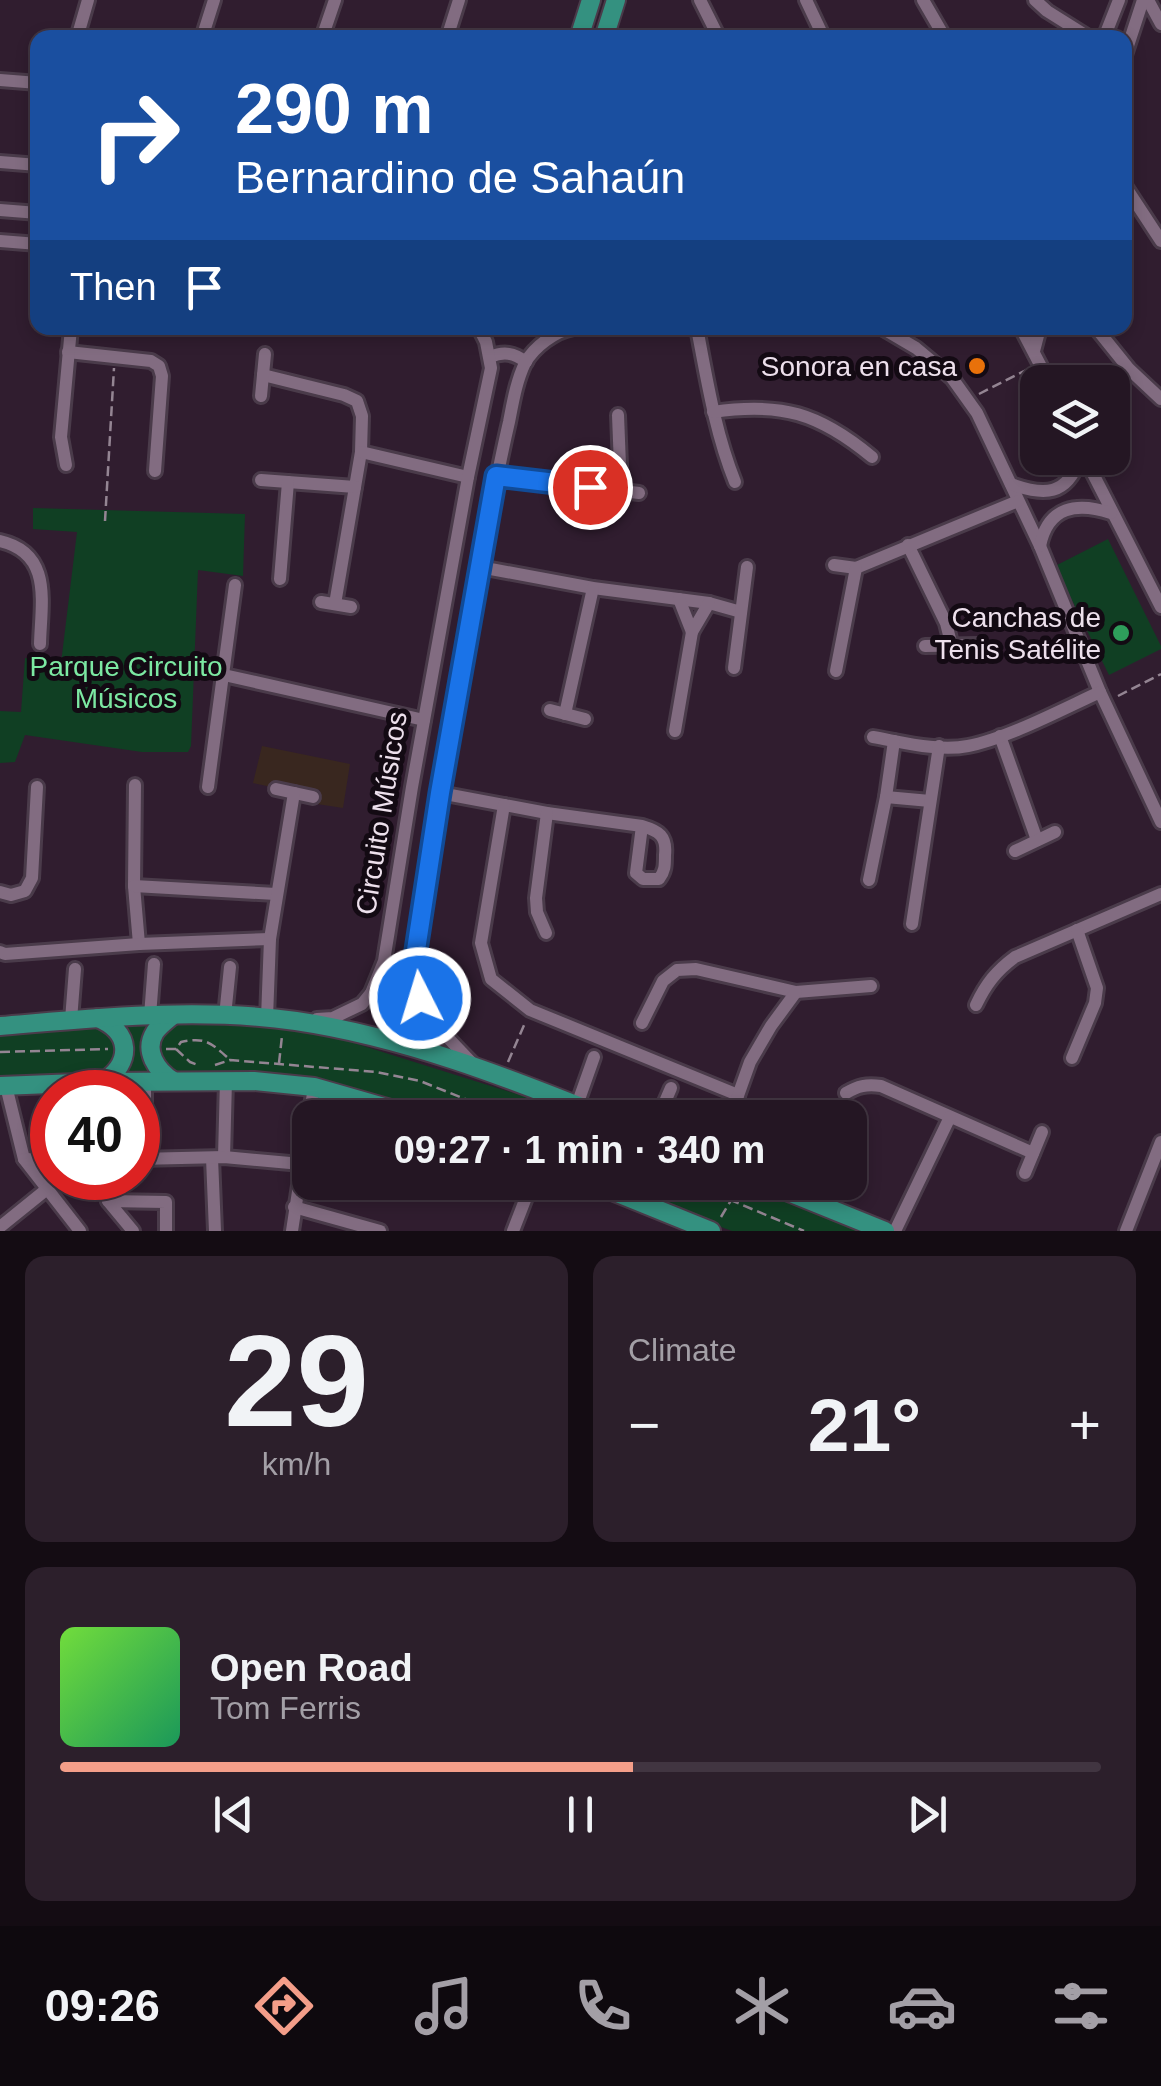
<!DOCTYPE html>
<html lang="en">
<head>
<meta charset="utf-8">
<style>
  body { margin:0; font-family:Helvetica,sans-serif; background:#2c1f2b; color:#f1f3f6; height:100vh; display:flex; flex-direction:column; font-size:38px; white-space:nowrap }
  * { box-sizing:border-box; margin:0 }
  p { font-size:32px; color:#a39fa6 }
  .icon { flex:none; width:55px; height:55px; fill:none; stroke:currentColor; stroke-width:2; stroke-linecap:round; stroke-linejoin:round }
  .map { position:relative; height:1231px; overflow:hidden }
  .panel { display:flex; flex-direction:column; gap:25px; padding:25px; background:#140c13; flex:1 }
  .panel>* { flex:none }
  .top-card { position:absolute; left:30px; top:30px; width:1102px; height:305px; border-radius:20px; box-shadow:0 5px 15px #0003,0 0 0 2px #413541; background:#1a4fa0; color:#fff; overflow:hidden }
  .fabs { position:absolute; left:1020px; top:365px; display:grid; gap:20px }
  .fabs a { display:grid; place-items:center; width:110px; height:110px; border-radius:20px; background:#241623; box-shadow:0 5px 15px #0003,0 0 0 2px #413541; font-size:50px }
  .speed { position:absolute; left:30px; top:1070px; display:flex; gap:20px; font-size:50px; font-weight:700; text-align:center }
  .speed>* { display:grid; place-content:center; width:130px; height:130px; border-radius:50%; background:#241623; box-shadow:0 5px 15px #0003,0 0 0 2px #413541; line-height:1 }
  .speed .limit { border:15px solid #d22; background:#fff; color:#111 }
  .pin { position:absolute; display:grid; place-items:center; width:85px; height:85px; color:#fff; margin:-42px; border:5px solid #fff; border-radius:50%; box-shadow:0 2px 10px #0007 }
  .me { position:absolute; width:110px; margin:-55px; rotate:355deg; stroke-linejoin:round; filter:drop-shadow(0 0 8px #0008) }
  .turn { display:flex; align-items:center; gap:35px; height:210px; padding:0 40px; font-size:45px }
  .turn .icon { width:130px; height:130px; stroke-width:2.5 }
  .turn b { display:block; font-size:70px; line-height:85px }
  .then { display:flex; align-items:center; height:95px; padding:0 40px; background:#0003; gap:20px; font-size:38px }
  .big { font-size:75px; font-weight:600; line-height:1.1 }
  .panel .widget { flex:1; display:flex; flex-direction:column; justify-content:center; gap:15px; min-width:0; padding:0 35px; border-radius:20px; background:#2c1f2b }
  .panel .dial { align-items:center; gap:0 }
  .dial b { font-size:130px; line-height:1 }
  .song { display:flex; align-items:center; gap:30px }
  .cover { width:120px; height:120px; border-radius:15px; background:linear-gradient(135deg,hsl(100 70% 55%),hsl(150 70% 35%)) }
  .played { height:10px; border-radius:5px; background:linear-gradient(90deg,#f49e89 55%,#413541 55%) }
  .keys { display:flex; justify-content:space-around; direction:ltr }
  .heat { display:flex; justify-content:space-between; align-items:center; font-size:55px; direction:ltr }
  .panel .tiles { flex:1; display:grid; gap:25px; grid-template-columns:1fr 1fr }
  .widget:last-child { grid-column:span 2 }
  .trip { position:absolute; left:292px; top:1100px; width:575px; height:100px; border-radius:20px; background:#241623; box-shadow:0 5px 15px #0003,0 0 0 2px #413541; font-weight:600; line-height:100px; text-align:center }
  .menu { display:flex; height:160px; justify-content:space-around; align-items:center; background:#0e090e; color:#a39fa6 }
  .menu .icon { width:70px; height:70px }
  .menu .selected { color:#f49e89 }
  .menu b { font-size:45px; color:#f1f3f6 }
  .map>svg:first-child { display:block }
</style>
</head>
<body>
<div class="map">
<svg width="1161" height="1231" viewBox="0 0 1161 1231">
  <rect width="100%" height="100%" fill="#301d2f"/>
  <path fill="#39271f" d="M262 746 350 764 343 808 317 804 320 790 279 783 276 788 253 783Z"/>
  <g fill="#103f23">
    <path d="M33 508 245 514 243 576 198 570 191 746 188 752H142L25 735 15 762 0 763V711L21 712 25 658 61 663 77 532 33 529Z"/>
    <path d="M1108 539 1161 646V649L1109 675 1055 566Z"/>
    <path d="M137 1018 303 1027 590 1117H425L315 1083 0 1081V1028Z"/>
    <path d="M602 1183H752L872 1231H732Z"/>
  </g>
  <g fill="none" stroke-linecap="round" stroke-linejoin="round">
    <g stroke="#4a3b4a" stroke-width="18">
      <g id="minor">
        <path d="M700 0 719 38"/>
        <path d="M806 0 824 38"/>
        <path d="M923 0 945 38"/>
        <path d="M1035 0 1047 11 1090 38"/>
        <path d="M1148 0 1161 24"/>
        <path d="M77 38 88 0"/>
        <path d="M202 38 214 0"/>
        <path d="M322 38 335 0"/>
        <path d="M447 38 459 0"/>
        <path d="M1104 38 1119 0"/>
        <path d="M1125 55 1143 0"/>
        <path d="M0 80 38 83"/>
        <path d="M0 162 38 165"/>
        <path d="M1125 186 1161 241"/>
        <path d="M0 210 38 213"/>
        <path d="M0 241 38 244"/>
        <path d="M697 328C707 380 715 432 735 482"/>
        <path d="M882 328 916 348 952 378 977 413 1040 546 1100 692 1161 822"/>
        <path d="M1021 328 1049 382"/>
        <path d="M1096 328 1129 369 1161 399"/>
        <path d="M1034 351 1040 328"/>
        <path d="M68 352 151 361 159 366 162 376 155 471"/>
        <path d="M490 357C504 351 514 353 526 362"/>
        <path d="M263 375 344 395 357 401 362 416 361 452 335 604"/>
        <path d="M261 396 265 354"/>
        <path d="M713 412C781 402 819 413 872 457"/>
        <path d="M618 415 621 491"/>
        <path d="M361 452 468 477"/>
        <path d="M1085 458 1161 607"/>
        <path d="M66 465 61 437 71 328"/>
        <path d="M497 476 639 493"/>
        <path d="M261 480 355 487"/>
        <path d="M1011 484C1044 496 1067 496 1080 458"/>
        <path d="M0 541C53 553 41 603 40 644"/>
        <path d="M908 545 946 623 952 647"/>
        <path d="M1040 546C1048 506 1077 502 1111 513"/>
        <path d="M834 565 856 568 1018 501"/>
        <path d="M480 567 593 588 709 603 741 612"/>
        <path d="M280 579 288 482"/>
        <path d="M679 599 692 632"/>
        <path d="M321 602 351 607"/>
        <path d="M925 646 979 645"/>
        <path d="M734 668 747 567"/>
        <path d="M836 671 856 568"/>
        <path d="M224 675 424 720"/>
        <path d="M550 710 585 719"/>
        <path d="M565 714 593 588"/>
        <path d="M675 731 692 632 709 603"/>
        <path d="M1000 736 1037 840"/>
        <path d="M873 737C902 742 939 752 968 746 1006 739 1063 709 1100 692"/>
        <path d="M135 785 134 886 139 944"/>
        <path d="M208 787 235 585"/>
        <path d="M276 789 313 797"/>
        <path d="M440 793 547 813 642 826C659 831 667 836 665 855 665 866 665 871 659 879H643L636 873 642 826"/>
        <path d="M886 797 930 801"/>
        <path d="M504 805 481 943 491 979 530 1010 738 1095"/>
        <path d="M1015 851 1055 832"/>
        <path d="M869 880 886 797 894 741"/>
        <path d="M134 886 276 894"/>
        <path d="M0 892 11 895 25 891 32 878 37 787"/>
        <path d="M912 924 939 746"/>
        <path d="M546 933 537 912 536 898 547 813"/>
        <path d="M0 952 5 954 139 944 270 939"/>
        <path d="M371 993 378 1004 390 1011 409 1007 421 998"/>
        <path d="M976 1005C986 984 996 971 1015 957L1161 894"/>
        <path d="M150 1016 154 964"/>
        <path d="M225 1016 230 967"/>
        <path d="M267 1018 270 939 294 793"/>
        <path d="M317 1019 333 1018 362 1004 371 993 384 961 412 787 468 477 491 368 486 342 479 328"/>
        <path d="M71 1020 75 969"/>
        <path d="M642 1023 663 981 677 970 696 969 796 992 871 986"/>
        <path d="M1072 1058 1095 1003 1097 988 1077 930"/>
        <path d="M474 1065C436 1026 416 1008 416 950 436 816 459 683 483 550 491 507 499 465 509 422 513 402 516 382 525 363 534 347 555 331 573 328"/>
        <path d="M6 1086 24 1159 80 1231"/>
        <path d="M846 1093C858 1086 866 1084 881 1086L1033 1153"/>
        <path d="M577 1105 594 1057"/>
        <path d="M658 1118 671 1088"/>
        <path d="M730 1118 750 1062 771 1026 796 992"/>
        <path d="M224 1157 226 1080"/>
        <path d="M212 1158 215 1231"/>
        <path d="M24 1159 52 1160"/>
        <path d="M138 1159 224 1157 301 1164"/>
        <path d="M145 1159V1082"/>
        <path d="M1025 1173 1042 1132"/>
        <path d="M108 1201 166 1202V1231"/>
        <path d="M108 1201 133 1231"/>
        <path d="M294 1207 380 1231"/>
        <path d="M0 1227 47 1189"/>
        <path d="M292 1231 314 1087"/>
        <path d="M513 1231 532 1182"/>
        <path d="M895 1231 950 1117"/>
        <path d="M1126 1231 1161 1142"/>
      </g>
    </g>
    <g stroke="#4a3b4a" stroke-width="22">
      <g id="major">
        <path d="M579 38 591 0"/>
        <path d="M604 38 616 0"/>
        <path d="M173 1015C167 1020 159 1026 155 1032 143 1051 157 1071 173 1081"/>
        <path d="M98 1018C131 1032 133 1062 103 1082"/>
        <path d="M0 1026C97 1018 198 1007 296 1021 404 1037 507 1077 608 1118"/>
        <path d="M0 1086 103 1082 254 1081 314 1087 422 1118"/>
        <path d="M590 1182 711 1231"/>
        <path d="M764 1182 885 1231"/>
      </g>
    </g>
    <g stroke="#948593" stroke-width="2.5" stroke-dasharray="10 5" stroke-linecap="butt">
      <path d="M979 394 1030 368"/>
      <path d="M105 521 114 368"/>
      <path d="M1118 696 1161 674"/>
      <path d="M166 1049H176L181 1042C205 1037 210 1042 228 1058"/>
      <path d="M176 1049 190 1062 198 1065"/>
      <path d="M0 1052 108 1049"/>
      <path d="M508 1062 525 1023"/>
      <path d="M279 1063 282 1036"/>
      <path d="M215 1065 230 1060 376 1072 420 1081 513 1118"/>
      <path d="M688 1182 804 1231"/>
      <path d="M721 1217 742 1182"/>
    </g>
    <use href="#minor" stroke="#826c81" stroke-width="12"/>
    <use href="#major" stroke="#349180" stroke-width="18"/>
  </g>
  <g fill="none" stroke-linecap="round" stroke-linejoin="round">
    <g stroke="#114b97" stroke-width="25">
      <path id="route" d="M420 998 416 976V950L440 793 496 476 590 487"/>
    </g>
    <use href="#route" stroke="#1a73e8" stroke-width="18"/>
  </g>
  <circle fill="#e8710a" stroke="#130a13" stroke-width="4" cx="977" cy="366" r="10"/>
  <circle fill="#2e9e5b" stroke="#130a13" stroke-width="4" cx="1121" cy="633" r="10"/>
  <g text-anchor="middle" stroke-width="10" stroke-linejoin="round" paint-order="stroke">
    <g font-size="28" fill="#ede0ec" stroke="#130a13" text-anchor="end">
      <text x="957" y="376">Sonora en casa</text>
      <text x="1101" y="627">Canchas de<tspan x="1101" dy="32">Tenis Satélite</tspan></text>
    </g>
    <g font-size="28" fill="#7ce8a2" stroke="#130a13">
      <text x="126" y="676">Parque Circuito<tspan x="126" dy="32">Músicos</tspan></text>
    </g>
    <g font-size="28" fill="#ede0ec" stroke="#130a13">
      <text transform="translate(381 813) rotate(-81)" y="10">Circuito Músicos</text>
    </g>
  </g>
</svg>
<div class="fabs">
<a><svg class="icon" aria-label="layers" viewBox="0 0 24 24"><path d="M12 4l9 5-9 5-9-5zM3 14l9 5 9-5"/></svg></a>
</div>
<div class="speed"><div class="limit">40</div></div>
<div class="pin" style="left:590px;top:487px;background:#d93025"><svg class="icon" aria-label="arrive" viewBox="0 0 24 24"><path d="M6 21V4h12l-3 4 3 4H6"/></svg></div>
<svg class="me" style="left:420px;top:998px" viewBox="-20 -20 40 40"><circle r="17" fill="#1a73e8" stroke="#fff" stroke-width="3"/><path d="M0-11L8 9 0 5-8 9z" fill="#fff"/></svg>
<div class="trip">09:27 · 1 min · 340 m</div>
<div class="top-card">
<div class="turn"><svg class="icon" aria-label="right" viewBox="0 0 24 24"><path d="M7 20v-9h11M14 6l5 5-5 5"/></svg><div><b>290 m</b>Bernardino de Sahaún</div></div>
<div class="then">Then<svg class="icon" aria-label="arrive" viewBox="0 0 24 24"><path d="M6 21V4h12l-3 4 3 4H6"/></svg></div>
</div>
</div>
<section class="panel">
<div class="tiles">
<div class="widget dial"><b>29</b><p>km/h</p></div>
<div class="widget"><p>Climate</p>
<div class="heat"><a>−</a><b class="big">21°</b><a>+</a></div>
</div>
<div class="widget">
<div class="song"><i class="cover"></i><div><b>Open Road</b><p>Tom Ferris</p></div></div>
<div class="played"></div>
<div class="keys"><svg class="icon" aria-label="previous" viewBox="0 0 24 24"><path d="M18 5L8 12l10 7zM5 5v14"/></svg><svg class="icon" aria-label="pause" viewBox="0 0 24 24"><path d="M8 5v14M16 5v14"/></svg><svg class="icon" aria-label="next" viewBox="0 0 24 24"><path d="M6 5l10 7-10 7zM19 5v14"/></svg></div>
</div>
</div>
</section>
<nav class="menu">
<b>09:26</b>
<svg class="icon selected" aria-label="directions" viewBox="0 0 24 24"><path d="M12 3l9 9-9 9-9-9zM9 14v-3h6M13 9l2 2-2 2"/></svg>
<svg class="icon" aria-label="music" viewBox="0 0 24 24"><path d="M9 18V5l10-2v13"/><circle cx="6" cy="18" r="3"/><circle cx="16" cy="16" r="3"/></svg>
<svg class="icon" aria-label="phone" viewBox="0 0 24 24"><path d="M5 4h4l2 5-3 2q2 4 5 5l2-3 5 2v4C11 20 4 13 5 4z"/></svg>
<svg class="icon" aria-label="climate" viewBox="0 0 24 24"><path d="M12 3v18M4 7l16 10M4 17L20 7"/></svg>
<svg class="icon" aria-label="car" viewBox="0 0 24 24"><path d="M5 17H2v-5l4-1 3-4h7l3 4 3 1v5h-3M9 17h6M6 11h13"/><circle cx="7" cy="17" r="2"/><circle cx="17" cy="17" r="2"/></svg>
<svg class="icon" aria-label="filters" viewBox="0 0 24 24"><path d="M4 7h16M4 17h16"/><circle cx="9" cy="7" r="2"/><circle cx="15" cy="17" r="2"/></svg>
</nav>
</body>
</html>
